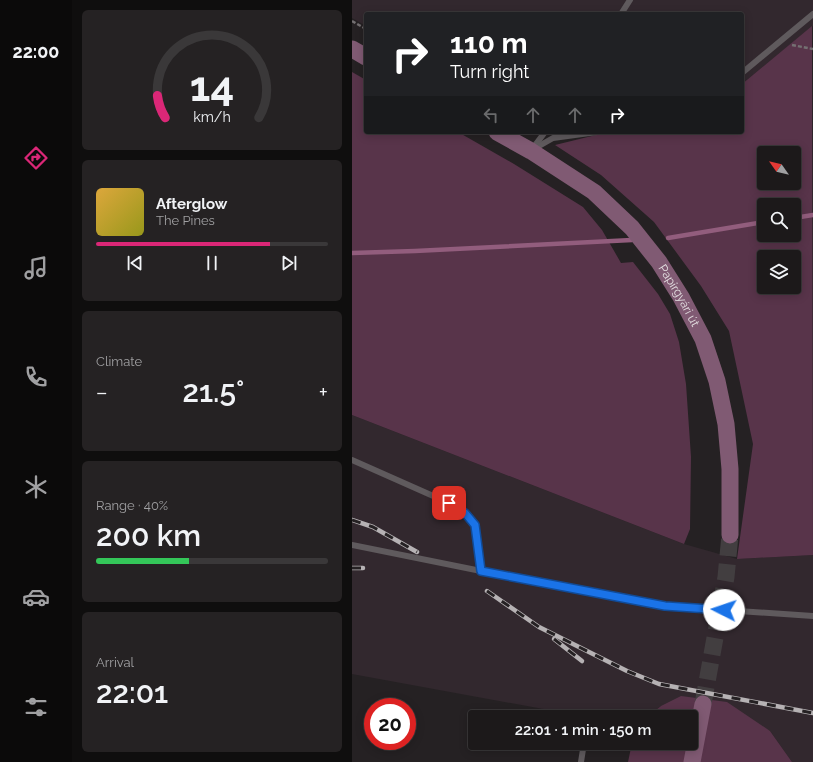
<!DOCTYPE html>
<html lang="en">
<head>
<meta charset="utf-8">
<style>
  body { margin:0; font-family:Raleway,sans-serif; background:#252223; color:#f1f3f6; height:100vh; display:flex; flex-direction:column; font-size:15px; white-space:nowrap }
  * { box-sizing:border-box; margin:0 }
  p { font-size:13px; color:#a0a0a2 }
  .icon { flex:none; width:22px; height:22px; fill:none; stroke:currentColor; stroke-width:2; stroke-linecap:round; stroke-linejoin:round }
  .map { position:relative; flex:1; overflow:hidden }
  .side { display:flex; flex-direction:column; gap:10px; padding:10px; background:#0f0e0e; width:280px }
  .side>* { flex:none }
  .top-card { position:absolute; left:12px; top:12px; width:380px; height:122px; border-radius:4px; box-shadow:0 2px 10px #0003,0 0 0 1px #3a3839; background:#202124; color:#fff; overflow:hidden }
  .needle { width:26px; rotate:304deg }
  .tools { position:absolute; left:405px; top:146px; display:grid; gap:8px }
  .tools a { display:grid; place-items:center; width:44px; height:44px; border-radius:4px; background:#1c191a; box-shadow:0 2px 10px #0003,0 0 0 1px #3a3839; font-size:20px }
  .speed { position:absolute; left:12px; top:698px; display:flex; gap:8px; font-size:20px; font-weight:700; text-align:center }
  .speed>* { display:grid; place-content:center; width:52px; height:52px; border-radius:50%; background:#1c191a; box-shadow:0 2px 10px #0003,0 0 0 1px #3a3839; line-height:1 }
  .speed .limit { border:6px solid #d22; background:#fff; color:#111 }
  .pin { position:absolute; display:grid; place-items:center; width:34px; height:34px; color:#fff; margin:-17px; border-radius:8px; box-shadow:0 2px 6px #0006 }
  .me { position:absolute; width:44px; margin:-22px; rotate:274deg; stroke-linejoin:round; filter:drop-shadow(0 0 3px #0008) }
  .turn { display:flex; align-items:center; gap:14px; height:84px; padding:0 20px; font-size:18px }
  .turn .icon { width:52px; height:52px; stroke-width:2.5 }
  .turn b { display:block; font-size:28px; line-height:34px }
  .lanes { display:flex; align-items:center; height:38px; padding:0 20px; background:#0003; justify-content:center; gap:20px; direction:ltr }
  .lanes .off { opacity:.35 }
  .big { font-size:30px; font-weight:600; line-height:1.1 }
  .side .card { flex:1; display:flex; flex-direction:column; justify-content:center; gap:6px; min-width:0; padding:0 14px; border-radius:6px; background:#252223 }
  .side .dial { align-items:center; gap:0 }
  .dial svg { height:104px; overflow:visible; fill:none; stroke:#3a3839; stroke-width:7; stroke-linecap:round; text-anchor:middle }
  .dial text { fill:#f1f3f6; stroke:none }
  .song { display:flex; align-items:center; gap:12px }
  .cover { width:48px; height:48px; border-radius:6px; background:linear-gradient(135deg,hsl(40 70% 55%),hsl(60 70% 35%)) }
  .played { height:4px; border-radius:2px; background:linear-gradient(90deg,#db2777 75%,#3a3839 75%) }
  .keys { display:flex; justify-content:space-around; direction:ltr }
  .heat { display:flex; justify-content:space-between; align-items:center; font-size:22px; direction:ltr }
  .charge { height:6px; border-radius:3px; background:linear-gradient(90deg,#34c759 40%,#3a3839 0) }
  .trip { position:absolute; left:116px; top:710px; width:230px; height:40px; border-radius:4px; background:#1c191a; box-shadow:0 2px 10px #0003,0 0 0 1px #3a3839; font-weight:600; line-height:40px; text-align:center }
  main { display:flex; flex:1; min-height:0 }
  .menu { display:flex; flex-direction:column; width:72px; justify-content:space-around; align-items:center; background:#0b0a0a; color:#a0a0a2 }
  .menu .icon { width:28px; height:28px }
  .menu .active { color:#db2777 }
  .menu b { font-size:18px; color:#f1f3f6 }
  .map>svg:first-child { display:block }
</style>
</head>
<body>
<main>
<nav class="menu">
<b>22:00</b>
<svg class="icon active" aria-label="directions" viewBox="0 0 24 24"><path d="M12 3l9 9-9 9-9-9zM9 14v-3h6M13 9l2 2-2 2"/></svg>
<svg class="icon" aria-label="music" viewBox="0 0 24 24"><path d="M9 18V5l10-2v13"/><circle cx="6" cy="18" r="3"/><circle cx="16" cy="16" r="3"/></svg>
<svg class="icon" aria-label="phone" viewBox="0 0 24 24"><path d="M5 4h4l2 5-3 2q2 4 5 5l2-3 5 2v4C11 20 4 13 5 4z"/></svg>
<svg class="icon" aria-label="climate" viewBox="0 0 24 24"><path d="M12 3v18M4 7l16 10M4 17L20 7"/></svg>
<svg class="icon" aria-label="car" viewBox="0 0 24 24"><path d="M5 17H2v-5l4-1 3-4h7l3 4 3 1v5h-3M9 17h6M6 11h13"/><circle cx="7" cy="17" r="2"/><circle cx="17" cy="17" r="2"/></svg>
<svg class="icon" aria-label="filters" viewBox="0 0 24 24"><path d="M4 7h16M4 17h16"/><circle cx="9" cy="7" r="2"/><circle cx="15" cy="17" r="2"/></svg>
</nav>
<section class="side">
<div class="card dial"><svg viewBox="0 0 100 80">
<path d="M14 69A42 42 0 1 1 86 69"/>
<path d="M14 69A42 42 0 0 1 8 52" stroke="#db2777"/>
<text x="50" y="56" font-size="32" font-weight="700">14</text>
<text x="50" y="72" font-size="11">km/h</text>
</svg></div>
<div class="card">
<div class="song"><i class="cover"></i><div><b>Afterglow</b><p>The Pines</p></div></div>
<div class="played"></div>
<div class="keys"><svg class="icon" aria-label="previous" viewBox="0 0 24 24"><path d="M18 5L8 12l10 7zM5 5v14"/></svg><svg class="icon" aria-label="pause" viewBox="0 0 24 24"><path d="M8 5v14M16 5v14"/></svg><svg class="icon" aria-label="next" viewBox="0 0 24 24"><path d="M6 5l10 7-10 7zM19 5v14"/></svg></div>
</div>
<div class="card"><p>Climate</p>
<div class="heat"><a>−</a><b class="big">21.5°</b><a>+</a></div>
</div>
<div class="card"><p>Range · 40%</p><b class="big">200 km</b><div class="charge"></div></div>
<div class="card"><p>Arrival</p><b class="big">22:01</b></div>
</section>
<div class="map">
<svg width="461" height="762" viewBox="0 0 461 762">
  <rect width="100%" height="100%" fill="#252123"/>
  <g fill="#32282e">
    <path d="M0 0H461V26L390 84V14H14V26L0 18Z"/>
    <path d="M0 415 332 544 385 559 461 555V762H440L418 731 309 706 295 717H235L0 674Z"/>
  </g>
  <g fill="#58344a" fill-rule="evenodd">
    <path d="M460 26 461 555 385 559 401 444 377 331 349 286 302 222 249 175 203 145 256 132H390V84ZM412 153H442V183H412ZM412 205H442V235H412ZM412 257H442V287H412Z"/>
    <path d="M0 72 14 80V132H106L162 164 231 207 250 230 269 263 281 262 306 294 318 314 327 342 334 384 339 457 338 529 332 544 0 415Z"/>
    <path d="M329 696 375 702 418 731 440 762H276L280 743H339V717H295L309 706Z"/>
  </g>
  <g fill="none" stroke-linecap="round" stroke-linejoin="round">
    <g stroke="#925d7d" stroke-width="4.5">
      <path d="M442 218 461 215"/>
      <path d="M316 238 412 222"/>
      <path d="M0 253 63 251 280 240"/>
    </g>
    <path stroke="#423e40" stroke-width="17" stroke-dasharray="17 8" stroke-linecap="butt" d="M351 704 374 577 378 535"/>
    <g stroke="#747072" stroke-width="2.5" stroke-dasharray="4 2" stroke-linecap="butt">
      <path d="M0 21 14 29"/>
      <path d="M440 45 461 49"/>
    </g>
    <g stroke="#5f5a5d" stroke-width="6">
      <path d="M269 14 278 0"/>
      <path d="M390 73 461 14"/>
      <path d="M181 148 193 132"/>
      <path d="M180 150 201 138 245 132"/>
      <path d="M0 460 97 503 113 513 123 525 129 571"/>
      <path d="M0 545 129 571 313 606 461 616"/>
      <path d="M229 762 232 743"/>
    </g>
    <g stroke="#805a73" stroke-width="17">
      <path d="M0 49 14 57"/>
      <path id="s1" d="M145 132 179 151 242 192 280 228 307 262 329 297 351 339 365 381 374 424 378 469V535"/>
      <path d="M340 762 351 704"/>
    </g>
    <g stroke="#b6b2b4" stroke-width="4.5">
      <g id="rail">
        <path d="M0 520 21 527 65 552"/>
        <path d="M0 568H11"/>
        <path d="M135 591 187 627 275 671 307 684 461 713"/>
        <path d="M202 639 230 661"/>
      </g>
    </g>
    <use href="#rail" stroke="#252123" stroke-width="3" stroke-dasharray="9" stroke-linecap="butt"/>
  </g>
  <g fill="none" stroke-linecap="round" stroke-linejoin="round">
    <g stroke="#114b97" stroke-width="10">
      <path id="route" d="M97 503 113 513 123 525 129 571 313 606 372 610"/>
    </g>
    <use href="#route" stroke="#1a73e8" stroke-width="7"/>
  </g>
  <g text-anchor="middle" stroke-width="4" stroke-linejoin="round" paint-order="stroke">
    <g font-size="12" fill="#e3dfe1" stroke="#252123">
      <text dy="4" stroke="none"><textPath href="#s1" startOffset="249">Papírgyári út</textPath></text>
    </g>
  </g>
</svg>
<div class="tools">
<a><svg class="needle" viewBox="-14 -14 28 28"><path d="M0-13l5 13h-10z" fill="#e53935"/><path d="M0 13l5-13h-10z" fill="#a0a0a2"/></svg></a>
<a><svg class="icon" aria-label="search" viewBox="0 0 24 24"><circle cx="10" cy="10" r="6"/><path d="M15 15l6 6"/></svg></a>
<a><svg class="icon" aria-label="layers" viewBox="0 0 24 24"><path d="M12 4l9 5-9 5-9-5zM3 14l9 5 9-5"/></svg></a>
</div>
<div class="speed"><div class="limit">20</div></div>
<div class="pin" style="left:97px;top:503px;background:#d93025"><svg class="icon" aria-label="arrive" viewBox="0 0 24 24"><path d="M6 21V4h12l-3 4 3 4H6"/></svg></div>
<svg class="me" style="left:372px;top:610px" viewBox="-20 -20 40 40"><circle r="19" fill="#fff"/><path d="M0-13L10 11 0 6-10 11z" fill="#1a73e8"/></svg>
<div class="trip">22:01 · 1 min · 150 m</div>
<div class="top-card">
<div class="turn"><svg class="icon" aria-label="right" viewBox="0 0 24 24"><path d="M7 20v-9h11M14 6l5 5-5 5"/></svg><div><b>110 m</b>Turn right</div></div>
<div class="lanes"><svg class="icon off" aria-label="left" viewBox="0 0 24 24"><path d="M17 20v-9H6M10 6l-5 5 5 5"/></svg><svg class="icon off" aria-label="ahead" viewBox="0 0 24 24"><path d="M12 20V5M6 11l6-6 6 6"/></svg><svg class="icon off" aria-label="ahead" viewBox="0 0 24 24"><path d="M12 20V5M6 11l6-6 6 6"/></svg><svg class="icon" aria-label="right" viewBox="0 0 24 24"><path d="M7 20v-9h11M14 6l5 5-5 5"/></svg></div>
</div>
</div>
</main>
</body>
</html>
